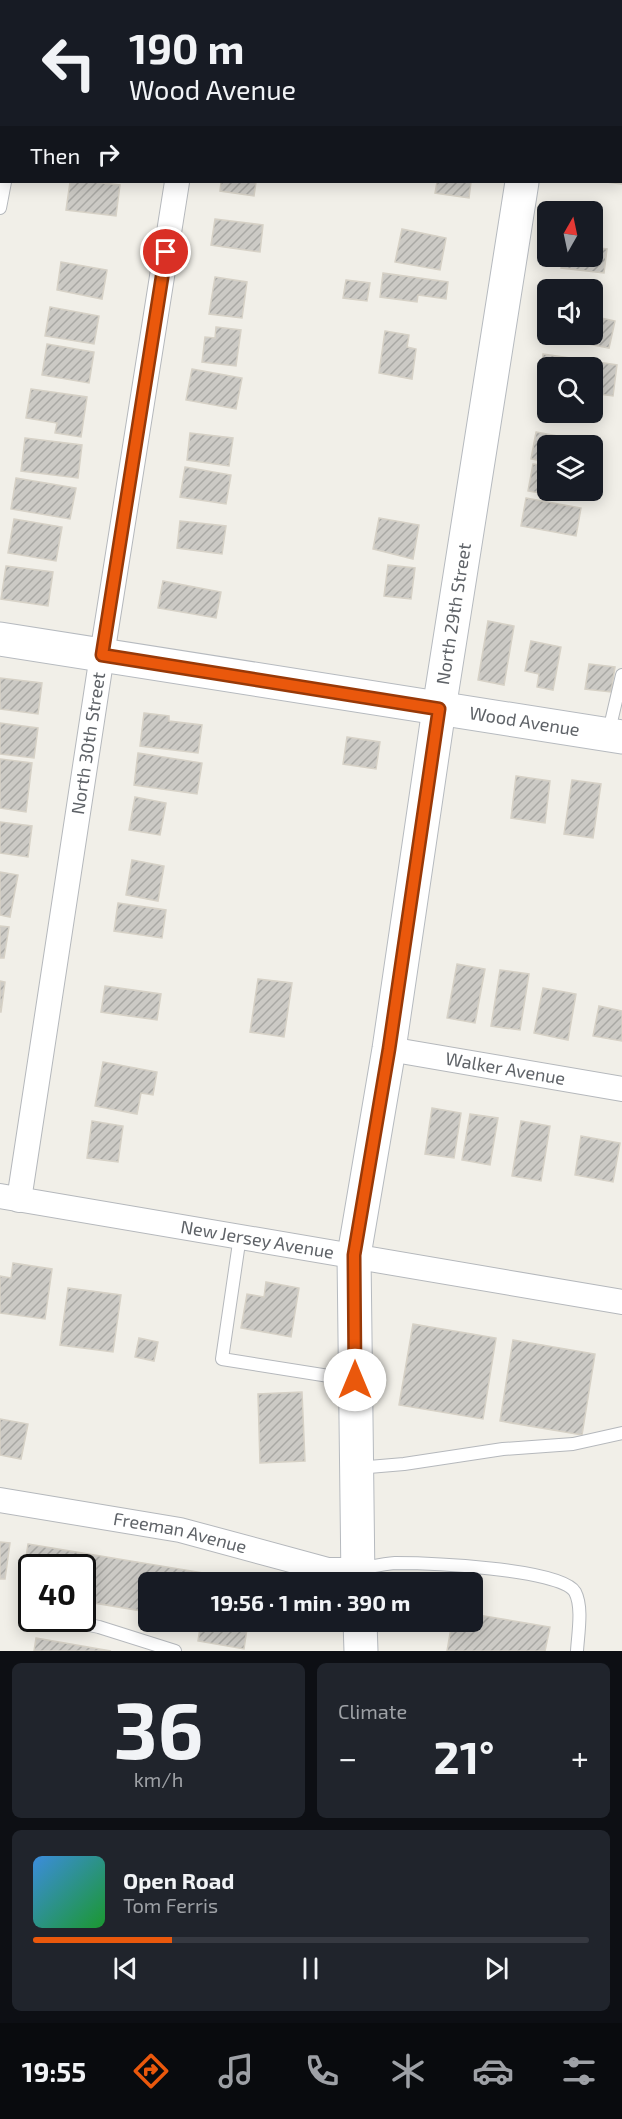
<!DOCTYPE html>
<html lang="en">
<head>
<meta charset="utf-8">
<style>
  body { margin:0; font-family:"Exo 2",sans-serif; background:#20242c; color:#f1f3f6; height:100vh; display:flex; flex-direction:column; font-size:22px; white-space:nowrap }
  * { box-sizing:border-box; margin:0 }
  p { font-size:20px; color:#9ea1a6 }
  .icon { flex:none; width:33px; height:33px; fill:none; stroke:currentColor; stroke-width:2; stroke-linecap:round; stroke-linejoin:round }
  .map { position:relative; height:1651px; overflow:hidden }
  .details { display:flex; flex-direction:column; gap:12px; padding:12px; background:#0d0f14; flex:1 }
  .details>* { flex:none }
  .guide { position:absolute; left:0px; top:0px; width:622px; height:183px; box-shadow:0 3px 15px #0003; background:#171b24; color:#f1f3f6; overflow:hidden }
  .needle { width:39px; rotate:9deg }
  .buttons { position:absolute; left:537px; top:201px; display:grid; gap:12px }
  .buttons a { display:grid; place-items:center; width:66px; height:66px; border-radius:9px; background:#171b24; box-shadow:0 3px 15px #0003; font-size:30px }
  .speed { position:absolute; left:18px; top:1554px; display:flex; gap:12px; font-size:30px; font-weight:700; text-align:center }
  .speed>* { display:grid; place-content:center; width:78px; height:78px; border-radius:50%; background:#171b24; box-shadow:0 3px 15px #0003; line-height:1 }
  .speed .limit { border:3px solid #111; border-radius:9px; background:#fff; color:#111 }
  .pin { position:absolute; display:grid; place-items:center; width:51px; height:51px; color:#fff; margin:-26px; border:3px solid #fff; border-radius:50%; box-shadow:0 2px 6px #0007 }
  .me { position:absolute; width:66px; margin:-33px; rotate:0deg; stroke-linejoin:round; filter:drop-shadow(0 0 4px #0008) }
  .turn { display:flex; align-items:center; gap:21px; height:126px; padding:0 30px; font-size:27px }
  .turn .icon { width:78px; height:78px; stroke-width:2.5 }
  .turn b { display:block; font-size:42px; line-height:51px }
  .then { display:flex; align-items:center; height:57px; padding:0 30px; background:#0003; gap:12px; font-size:22px }
  .big { font-size:45px; font-weight:700; line-height:1.1 }
  .details .tile { flex:1; display:flex; flex-direction:column; justify-content:center; gap:9px; min-width:0; padding:0 21px; border-radius:9px; background:#20242c }
  .details .dial { align-items:center; gap:0 }
  .dial b { font-size:78px; line-height:1 }
  .song { display:flex; align-items:center; gap:18px }
  .cover { width:72px; height:72px; border-radius:9px; background:linear-gradient(135deg,hsl(210 70% 55%),hsl(130 70% 35%)) }
  .played { height:6px; border-radius:3px; background:linear-gradient(90deg,#ea580c 25%,#363941 25%) }
  .keys { display:flex; justify-content:space-around; direction:ltr }
  .heat { display:flex; justify-content:space-between; align-items:center; font-size:33px; direction:ltr }
  .details .tiles { flex:1; display:grid; gap:12px; grid-template-columns:1fr 1fr }
  .tile:last-child { grid-column:span 2 }
  .trip { position:absolute; left:138px; top:1572px; width:345px; height:60px; border-radius:9px; background:#171b24; box-shadow:0 3px 15px #0003; font-weight:700; line-height:60px; text-align:center }
  .menu { display:flex; height:96px; justify-content:space-around; align-items:center; background:#090b0e; color:#9ea1a6 }
  .menu .icon { width:42px; height:42px }
  .menu .on { color:#ea580c }
  .menu b { font-size:27px; color:#f1f3f6 }
  .map>svg:first-child { display:block }
</style>
</head>
<body>
<div class="map">
<svg width="622" height="1651" viewBox="0 0 622 1651">
  <defs>
    <pattern id="building-hatch" width="6" height="6" patternUnits="userSpaceOnUse" patternTransform="scale(1.5)"><rect width="6" height="6" fill="#cccac5"/><path d="M-1 1l2-2M0 6l6-6M5 7l2-2" fill="none" stroke="#a9a8a4"/></pattern>
  </defs>
  <rect width="100%" height="100%" fill="#f1efe8"/>
  <g fill="url(#building-hatch)" stroke="#d6d1c6" stroke-width="1.5">
    <path d="M250 0H299L298 2H249Z"/>
    <path d="M469 0H509V2H468Z"/>
    <path d="M621 156 622 184 606 182H621Z"/>
    <path d="M70 182H93L120 185 116 216 66 210Z"/>
    <path d="M221 182H256L254 196 220 191Z"/>
    <path d="M437 182H471L469 198 435 193Z"/>
    <path d="M215 219 263 225 260 252 211 245Z"/>
    <path d="M402 229 446 238 440 270 395 262Z"/>
    <path d="M592 247 607 249 604 273 561 268 563 256H592Z"/>
    <path d="M61 262 107 270 102 299 57 290Z"/>
    <path d="M383 273 448 282 446 299 418 295 417 302 380 297Z"/>
    <path d="M215 277 247 282 242 318 209 314Z"/>
    <path d="M346 280 370 283 367 301 343 298Z"/>
    <path d="M50 307 99 316 94 344 45 336Z"/>
    <path d="M548 310V334H592V316L615 321 609 348 542 335Z"/>
    <path d="M216 327 241 330 236 366 202 362 205 337 215 338Z"/>
    <path d="M385 331 409 335 407 347 416 349 412 379 379 373Z"/>
    <path d="M47 344 94 352 89 383 42 375Z"/>
    <path d="M543 354 617 365 613 396 592 393V368H548V387L539 386Z"/>
    <path d="M192 369 242 378 236 409 186 400Z"/>
    <path d="M31 389 87 397 81 437 55 433 57 423 26 418Z"/>
    <path d="M536 432 585 441 584 446H548V462L531 459Z"/>
    <path d="M190 433 233 438 229 466 187 460Z"/>
    <path d="M25 438 82 445 78 478 21 471Z"/>
    <path d="M533 464 548 466V490H581L579 500 528 491Z"/>
    <path d="M185 467 231 475 226 504 180 497Z"/>
    <path d="M16 478 76 488 70 519 11 509Z"/>
    <path d="M526 498 581 508 576 536 521 526Z"/>
    <path d="M379 518 419 525 413 559 373 549Z"/>
    <path d="M14 519 62 527 56 561 8 553Z"/>
    <path d="M180 521 226 526 222 554 177 548Z"/>
    <path d="M388 565 415 568 411 599 384 596Z"/>
    <path d="M6 566 53 572 48 606 1 599Z"/>
    <path d="M163 581 221 592 216 618 158 608Z"/>
    <path d="M488 621 514 626 504 685 478 680Z"/>
    <path d="M531 641 561 647 553 690 537 687 539 674 525 671Z"/>
    <path d="M589 664 615 667 611 692 585 689Z"/>
    <path d="M0 678 42 683 38 714 0 709Z"/>
    <path d="M144 713 169 716V721L202 725 198 753 140 746Z"/>
    <path d="M0 723 38 728 34 758 0 754Z"/>
    <path d="M347 737 380 742 376 769 343 764Z"/>
    <path d="M138 753 202 763 197 794 134 785Z"/>
    <path d="M0 759 32 763 26 812 0 808Z"/>
    <path d="M516 776 550 781 545 823 511 818Z"/>
    <path d="M572 780 601 784 593 838 564 834Z"/>
    <path d="M135 797 166 803 160 835 129 830Z"/>
    <path d="M0 822 32 826 28 857 0 853Z"/>
    <path d="M132 860 164 866 158 901 126 895Z"/>
    <path d="M0 872 18 875 10 917 0 915Z"/>
    <path d="M118 903 166 910 162 938 114 931Z"/>
    <path d="M0 926 9 927 4 958H0Z"/>
    <path d="M457 964 485 969 475 1023 447 1018Z"/>
    <path d="M500 970 529 974 520 1030 491 1026Z"/>
    <path d="M258 979 292 983 284 1037 250 1032Z"/>
    <path d="M0 981 5 982 1 1012H0Z"/>
    <path d="M105 986 161 994 157 1020 101 1012Z"/>
    <path d="M543 988 576 994 568 1040 534 1033Z"/>
    <path d="M599 1006 622 1011V1041L593 1036Z"/>
    <path d="M103 1062 157 1072 153 1095 141 1093 137 1114 95 1106Z"/>
    <path d="M432 1108 461 1113 454 1158 425 1154Z"/>
    <path d="M470 1114 498 1118 490 1165 462 1160Z"/>
    <path d="M92 1121 123 1126 118 1162 87 1158Z"/>
    <path d="M521 1121 550 1126 541 1181 512 1176Z"/>
    <path d="M581 1136 620 1143 613 1182 575 1175Z"/>
    <path d="M13 1263 52 1269 45 1319 0 1313V1276L11 1278Z"/>
    <path d="M266 1282 299 1288 291 1337 241 1328 247 1294 264 1297Z"/>
    <path d="M68 1288 121 1295 113 1352 60 1345Z"/>
    <path d="M413 1324 496 1338 483 1419 399 1405Z"/>
    <path d="M139 1338 158 1342 154 1361 135 1357Z"/>
    <path d="M513 1340 595 1354 582 1435 500 1421Z"/>
    <path d="M302 1392 305 1461 260 1463 258 1394Z"/>
    <path d="M0 1419 28 1424 21 1459 0 1455Z"/>
    <path d="M0 1542 10 1543 5 1579H0Z"/>
    <path d="M28 1544 216 1575 215 1582H148V1612L82 1601V1568H32V1593L21 1591Z"/>
    <path d="M472 1614 550 1627 545 1651H447L452 1622H472Z"/>
    <path d="M201 1622H248L244 1649 198 1641Z"/>
    <path d="M36 1638 111 1651H34Z"/>
  </g>
  <g fill="none" stroke-linecap="round" stroke-linejoin="round">
    <g stroke="#b5b8bc" stroke-width="14">
      <g id="lane">
        <path d="M30 2V0"/>
        <path d="M0 208 5 182"/>
        <path d="M608 735 622 675"/>
        <path d="M240 1236 222 1359 354 1380"/>
        <path d="M357 1468 404 1464 503 1449 573 1444 622 1433"/>
        <path d="M358 1569C370 1567 383 1564 395 1563 423 1563 561 1568 575 1592 583 1607 578 1634 577 1651"/>
        <path d="M55 1618 99 1627 175 1651"/>
      </g>
    </g>
    <g stroke="#b5b8bc" stroke-width="26">
      <g id="street">
        <path d="M206 2V0"/>
        <path id="s1" d="M389 1049 622 1089"/>
        <path id="s2" d="M0 1196 622 1302"/>
        <path id="s3" d="M19 1200 102 655 177 182"/>
        <path id="s4" d="M0 1500 180 1530 328 1570H357"/>
      </g>
    </g>
    <g stroke="#b6babf" stroke-width="35">
      <g id="secondary">
        <path d="M550 2V0"/>
        <path id="s5" d="M0 639 622 737"/>
        <path id="s6" d="M358 1582 354 1255 389 1049 439 709 522 182"/>
        <path d="M360 1622 361 1651"/>
      </g>
    </g>
    <use href="#lane" stroke="#fff" stroke-width="12"/>
    <use href="#street" stroke="#fff" stroke-width="24"/>
    <use href="#secondary" stroke="#fff" stroke-width="33"/>
  </g>
  <g fill="none" stroke-linecap="round" stroke-linejoin="round">
    <g stroke="#983908" stroke-width="15">
      <path id="route" d="M166 252 102 655 439 709 389 1049 354 1255 355 1380"/>
    </g>
    <use href="#route" stroke="#ea580c" stroke-width="10"/>
  </g>
  <g text-anchor="middle" stroke-width="5" stroke-linejoin="round" paint-order="stroke">
    <g font-size="18" fill="#5f6368" stroke="#fff">
      <text dy="6" stroke="none"><textPath href="#s6" startOffset="976">North 29th Street</textPath></text>
      <text dy="6" stroke="none"><textPath href="#s5" startOffset="531">Wood Avenue</textPath></text>
      <text dy="6" stroke="none"><textPath href="#s3" startOffset="462">North 30th Street</textPath></text>
      <text dy="6" stroke="none"><textPath href="#s1" startOffset="118">Walker Avenue</textPath></text>
      <text dy="6" stroke="none"><textPath href="#s2" startOffset="261">New Jersey Avenue</textPath></text>
      <text dy="6" stroke="none"><textPath href="#s4" startOffset="183">Freeman Avenue</textPath></text>
    </g>
  </g>
</svg>
<div class="buttons">
<a><svg class="needle" viewBox="-14 -14 28 28"><path d="M0-13l5 13h-10z" fill="#e53935"/><path d="M0 13l5-13h-10z" fill="#9ea1a6"/></svg></a>
<a><svg class="icon" aria-label="sound" viewBox="0 0 24 24"><path d="M4 9h4l5-4v14l-5-4H4zM17 9q2 3 0 6"/></svg></a>
<a><svg class="icon" aria-label="search" viewBox="0 0 24 24"><circle cx="10" cy="10" r="6"/><path d="M15 15l6 6"/></svg></a>
<a><svg class="icon" aria-label="layers" viewBox="0 0 24 24"><path d="M12 4l9 5-9 5-9-5zM3 14l9 5 9-5"/></svg></a>
</div>
<div class="speed"><div class="limit">40</div></div>
<div class="pin" style="left:166px;top:252px;background:#d93025"><svg class="icon" aria-label="arrive" viewBox="0 0 24 24"><path d="M6 21V4h12l-3 4 3 4H6"/></svg></div>
<svg class="me" style="left:355px;top:1380px" viewBox="-20 -20 40 40"><circle r="19" fill="#fff"/><path d="M0-13L10 11 0 6-10 11z" fill="#ea580c"/></svg>
<div class="trip">19:56 · 1 min · 390 m</div>
<div class="guide">
<div class="turn"><svg class="icon" aria-label="left" viewBox="0 0 24 24"><path d="M17 20v-9H6M10 6l-5 5 5 5"/></svg><div><b>190 m</b>Wood Avenue</div></div>
<div class="then">Then<svg class="icon" aria-label="right" viewBox="0 0 24 24"><path d="M7 20v-9h11M14 6l5 5-5 5"/></svg></div>
</div>
</div>
<section class="details">
<div class="tiles">
<div class="tile dial"><b>36</b><p>km/h</p></div>
<div class="tile"><p>Climate</p>
<div class="heat"><a>−</a><b class="big">21°</b><a>+</a></div>
</div>
<div class="tile">
<div class="song"><i class="cover"></i><div><b>Open Road</b><p>Tom Ferris</p></div></div>
<div class="played"></div>
<div class="keys"><svg class="icon" aria-label="previous" viewBox="0 0 24 24"><path d="M18 5L8 12l10 7zM5 5v14"/></svg><svg class="icon" aria-label="pause" viewBox="0 0 24 24"><path d="M8 5v14M16 5v14"/></svg><svg class="icon" aria-label="next" viewBox="0 0 24 24"><path d="M6 5l10 7-10 7zM19 5v14"/></svg></div>
</div>
</div>
</section>
<nav class="menu">
<b>19:55</b>
<svg class="icon on" aria-label="directions" viewBox="0 0 24 24"><path d="M12 3l9 9-9 9-9-9zM9 14v-3h6M13 9l2 2-2 2"/></svg>
<svg class="icon" aria-label="music" viewBox="0 0 24 24"><path d="M9 18V5l10-2v13"/><circle cx="6" cy="18" r="3"/><circle cx="16" cy="16" r="3"/></svg>
<svg class="icon" aria-label="phone" viewBox="0 0 24 24"><path d="M5 4h4l2 5-3 2q2 4 5 5l2-3 5 2v4C11 20 4 13 5 4z"/></svg>
<svg class="icon" aria-label="climate" viewBox="0 0 24 24"><path d="M12 3v18M4 7l16 10M4 17L20 7"/></svg>
<svg class="icon" aria-label="car" viewBox="0 0 24 24"><path d="M5 17H2v-5l4-1 3-4h7l3 4 3 1v5h-3M9 17h6M6 11h13"/><circle cx="7" cy="17" r="2"/><circle cx="17" cy="17" r="2"/></svg>
<svg class="icon" aria-label="filters" viewBox="0 0 24 24"><path d="M4 7h16M4 17h16"/><circle cx="9" cy="7" r="2"/><circle cx="15" cy="17" r="2"/></svg>
</nav>
</body>
</html>
